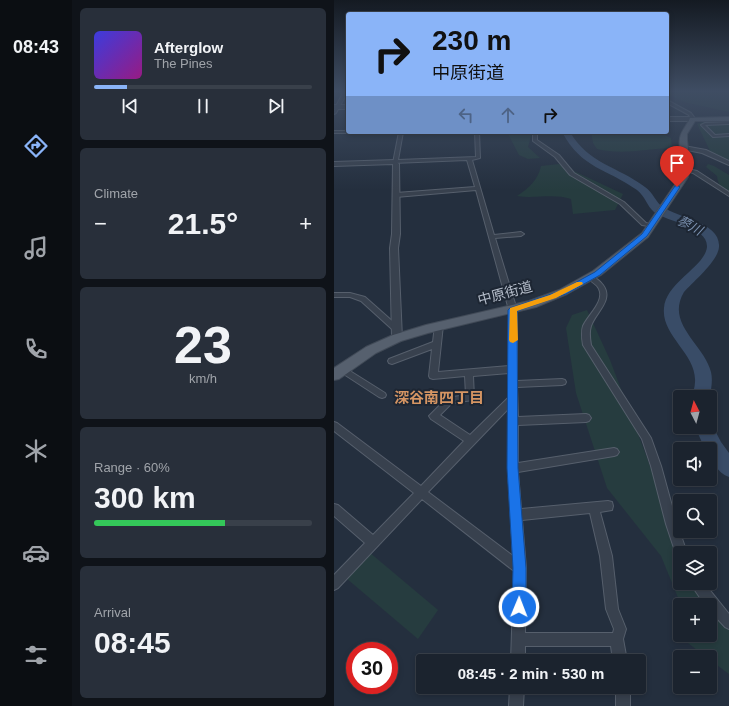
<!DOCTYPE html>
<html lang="en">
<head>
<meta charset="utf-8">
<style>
  body { margin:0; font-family:Helvetica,"Noto Sans JP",sans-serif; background:#282f3a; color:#f1f3f6; height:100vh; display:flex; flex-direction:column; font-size:15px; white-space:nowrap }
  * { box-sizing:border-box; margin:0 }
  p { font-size:13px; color:#a0a4aa }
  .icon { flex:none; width:22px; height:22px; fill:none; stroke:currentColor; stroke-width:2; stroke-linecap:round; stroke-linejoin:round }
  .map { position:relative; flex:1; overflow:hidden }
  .panel { display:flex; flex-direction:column; gap:8px; padding:8px; background:#0f1319; width:262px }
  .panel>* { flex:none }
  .guide { position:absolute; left:12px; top:12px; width:323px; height:122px; border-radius:4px; box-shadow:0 2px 6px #0003,0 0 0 1px #39404a; background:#8ab4f8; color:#111; overflow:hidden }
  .needle { width:26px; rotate:354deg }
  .buttons { position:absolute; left:339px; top:390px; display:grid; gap:8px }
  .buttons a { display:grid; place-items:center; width:44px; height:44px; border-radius:4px; background:#1b232e; box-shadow:0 2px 6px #0003,0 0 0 1px #39404a; font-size:20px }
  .speed { position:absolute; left:12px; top:642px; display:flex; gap:8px; font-size:20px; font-weight:700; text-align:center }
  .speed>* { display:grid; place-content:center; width:52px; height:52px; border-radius:50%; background:#1b232e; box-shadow:0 2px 6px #0003,0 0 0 1px #39404a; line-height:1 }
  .speed .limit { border:6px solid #d22; background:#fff; color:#111 }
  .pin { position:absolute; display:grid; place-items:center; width:34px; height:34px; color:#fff; margin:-41px -17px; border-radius:50% 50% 50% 0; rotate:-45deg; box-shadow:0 0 4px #0007 }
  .pin .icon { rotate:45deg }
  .me { position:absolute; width:44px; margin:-22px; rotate:1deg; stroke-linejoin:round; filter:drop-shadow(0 0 3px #0008) }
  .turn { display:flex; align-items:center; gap:14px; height:84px; padding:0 20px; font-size:18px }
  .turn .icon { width:52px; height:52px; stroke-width:2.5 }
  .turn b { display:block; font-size:28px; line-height:34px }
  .lanes { display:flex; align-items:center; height:38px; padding:0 20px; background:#0003; justify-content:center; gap:20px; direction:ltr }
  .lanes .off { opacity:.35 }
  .big { font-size:30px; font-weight:800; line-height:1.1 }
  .panel .tile { flex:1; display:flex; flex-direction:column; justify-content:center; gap:6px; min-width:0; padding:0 14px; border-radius:6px; background:#282f3a }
  .panel .dial { align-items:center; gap:0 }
  .dial b { font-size:52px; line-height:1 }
  .song { display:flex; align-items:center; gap:12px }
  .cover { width:48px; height:48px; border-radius:6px; background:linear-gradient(135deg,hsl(240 70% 55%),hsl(310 70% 35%)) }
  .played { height:4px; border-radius:2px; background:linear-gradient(90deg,#8ab4f8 15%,#39404a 15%) }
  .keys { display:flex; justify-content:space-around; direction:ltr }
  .heat { display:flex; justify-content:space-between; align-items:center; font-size:22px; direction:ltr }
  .charge { height:6px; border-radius:3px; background:linear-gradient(90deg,#34c759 60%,#39404a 0) }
  .trip { position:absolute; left:82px; top:654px; width:230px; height:40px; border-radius:4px; background:#1b232e; box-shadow:0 2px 6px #0003,0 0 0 1px #39404a; font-weight:800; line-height:40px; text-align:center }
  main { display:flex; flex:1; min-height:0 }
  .tab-bar { display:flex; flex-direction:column; width:72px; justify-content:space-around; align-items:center; background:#0b0e12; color:#a0a4aa }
  .tab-bar .icon { width:28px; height:28px }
  .tab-bar .on { color:#8ab4f8 }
  .tab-bar b { font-size:18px; color:#f1f3f6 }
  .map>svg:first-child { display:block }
</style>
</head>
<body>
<main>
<nav class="tab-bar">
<b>08:43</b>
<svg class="icon on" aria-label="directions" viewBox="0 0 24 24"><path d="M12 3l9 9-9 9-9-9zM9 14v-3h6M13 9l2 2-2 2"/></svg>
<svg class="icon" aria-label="music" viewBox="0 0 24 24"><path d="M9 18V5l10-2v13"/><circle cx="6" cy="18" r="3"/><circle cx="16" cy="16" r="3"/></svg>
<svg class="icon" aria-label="phone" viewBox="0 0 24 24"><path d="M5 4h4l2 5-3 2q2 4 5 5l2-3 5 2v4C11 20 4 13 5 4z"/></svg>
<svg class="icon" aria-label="climate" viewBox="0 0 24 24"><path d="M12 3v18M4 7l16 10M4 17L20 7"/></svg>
<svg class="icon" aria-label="car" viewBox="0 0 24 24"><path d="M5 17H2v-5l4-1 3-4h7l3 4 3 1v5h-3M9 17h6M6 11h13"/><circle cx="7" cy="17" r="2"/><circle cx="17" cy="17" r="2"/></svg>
<svg class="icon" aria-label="filters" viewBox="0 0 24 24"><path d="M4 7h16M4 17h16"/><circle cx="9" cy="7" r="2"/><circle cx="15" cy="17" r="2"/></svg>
</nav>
<section class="panel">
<div class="tile">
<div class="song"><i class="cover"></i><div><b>Afterglow</b><p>The Pines</p></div></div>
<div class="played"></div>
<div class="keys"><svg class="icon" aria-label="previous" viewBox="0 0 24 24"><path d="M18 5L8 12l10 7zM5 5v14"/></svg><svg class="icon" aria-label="pause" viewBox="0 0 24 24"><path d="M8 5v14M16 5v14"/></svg><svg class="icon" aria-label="next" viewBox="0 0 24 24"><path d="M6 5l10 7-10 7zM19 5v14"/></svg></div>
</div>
<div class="tile"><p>Climate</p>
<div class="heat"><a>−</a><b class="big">21.5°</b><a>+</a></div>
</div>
<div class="tile dial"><b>23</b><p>km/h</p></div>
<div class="tile"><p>Range · 60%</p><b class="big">300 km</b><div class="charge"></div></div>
<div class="tile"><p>Arrival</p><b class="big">08:45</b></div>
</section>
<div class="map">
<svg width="395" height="706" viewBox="0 0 395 706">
  <rect width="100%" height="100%" fill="#242f3e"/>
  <g fill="#263c3f">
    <path d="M333 91H395V112L354 103 333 94Z"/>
    <path d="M395 120V162L377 153 363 124 371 121Z"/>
    <path d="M173 132H198L194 147 206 158 194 159 185 155Z"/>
    <path d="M257 132H324L337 138 338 148C312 149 287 155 263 149L259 143Z"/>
    <path d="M225 164 289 194 281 210 239 214 237 199C220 193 201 199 183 196 195 188 204 180 207 166Z"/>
    <path d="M374 164 380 166 395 175V195C388 190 384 185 383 176L372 167Z"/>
    <path d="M253 310 276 360 349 553H346V583H370L395 618V674L376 660V657H372L354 643 355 635H376V605H347L327 556 273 488 242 393 232 328 238 315Z"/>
    <path d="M35 552 104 610 84 639 12 578Z"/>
  </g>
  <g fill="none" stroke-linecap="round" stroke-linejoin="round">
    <g fill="#394c67" fill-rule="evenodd">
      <path d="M228 132H236C255 164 283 166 311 187 319 192 322 203 329 207 344 218 387 222 385 247 384 261 360 281 350 292 331 324 370 344 377 372 379 381 377 389 376 397H358C359 392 361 387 361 382 363 354 327 336 330 308 332 282 371 267 373 247 374 226 333 222 320 212 313 206 311 196 303 190 272 168 248 169 228 132Z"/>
      <path d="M376 421 387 442 395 453V477C384 473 376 461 376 449H371L361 427H376Z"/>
    </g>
    <g stroke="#565f6c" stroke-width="2">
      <path id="pedestrian" d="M395 122V124L371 125 381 135 395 134V136L379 137 367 125 371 123Z"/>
    </g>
    <g stroke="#565f6c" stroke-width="2">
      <g id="minor">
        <path d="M10 91H14L2 113 0 114V110Z"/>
        <path d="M333 100 357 113 360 117 359 120H357L355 115 333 103Z"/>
        <path d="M0 131H14V132H16L14 133H0Z"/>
        <path d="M65 132H69L64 160 142 157 141 132H145L146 158 138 160 160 235 187 232 190 234 187 236 161 238 183 310V381L228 379 231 380 232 382 231 384 228 385 183 387 184 417 252 414 255 415 257 418 255 421 252 422 184 425V463L280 448 283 449 285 452 283 455 280 456 184 472 187 509 274 501 278 502 279 506 278 510 266 512 278 556 284 609 292 629 289 639 293 661H279L277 646H191V661H177L180 571 88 499 4 588 0 590V575L31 543 0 516V504L4 505 39 535 80 493 0 431V422L3 423 87 486 130 441 97 419 95 416 113 398 132 395 131 376 99 379 96 378 95 376 98 349 58 364 55 363 54 361 55 359 99 342 101 325 105 322 109 325 104 372 175 366V310L142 190 62 197 59 195 62 193 141 187 133 160 59 163ZM175 373V397L136 435 106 415 118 403 139 400 140 398 139 376ZM175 408 174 468 179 556 94 492ZM256 513 266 556 272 609 280 629 279 633H191L192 568 188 520Z"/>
        <path d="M199 132H203V140L225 155 240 173 290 202 312 223 320 225V227L308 225 286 204 236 175 221 157 199 141Z"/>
        <path d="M349 168 363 171 395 192V196L359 173 349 170Z"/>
        <path d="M257 276C262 278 266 281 269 285 280 300 262 312 257 326 255 332 256 339 257 345L317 438 327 466 343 524 353 553H346V558L343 557 332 524 317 466 308 439 249 345C248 339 247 332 249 326 254 315 271 301 265 289 263 284 257 282 254 278Z"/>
        <path d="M0 293H16L31 297 66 328 62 331 59 330 27 301 16 297H0Z"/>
        <path d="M8 366 51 393 52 395 51 397 48 398 45 397 5 371 4 369 5 367Z"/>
        <path d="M356 583H370L395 614V629L391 627 378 613 376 611V605H371Z"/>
        <path d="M176 687H190L189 706H175Z"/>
        <rect x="282" y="687" width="14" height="19"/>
      </g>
    </g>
    <g stroke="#565f6c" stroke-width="2">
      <g id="tertiary">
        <rect x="0" y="105" width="14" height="4"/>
        <path d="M333 117H358L361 119 358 121H333Z"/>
        <path d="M350 146 372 150 395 161V165L368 153 348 149 347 148Z"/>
        <path d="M61 160 65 164 66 234 64 248 68 338 67 341H59L58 338 56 248 58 234 59 164 0 166V162Z"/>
      </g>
    </g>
    <g stroke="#414a57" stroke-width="2">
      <path id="primary" d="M395 117V121H361L353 134V140L356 167 354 177 314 237 267 275 233 294 202 307 94 333 67 341 42 353 5 379 0 380V368L32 347 59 335 92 325 195 301 225 290 259 271 308 233 346 177C349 164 344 151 346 138 347 131 354 124 356 118Z"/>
    </g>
    <use href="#pedestrian" fill="#38414e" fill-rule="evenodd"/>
    <use href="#minor" fill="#38414e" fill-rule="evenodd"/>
    <use href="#tertiary" fill="#38414e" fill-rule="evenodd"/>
    <use href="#primary" fill="#56606e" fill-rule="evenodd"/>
  </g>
  <linearGradient id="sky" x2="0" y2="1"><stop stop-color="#141a22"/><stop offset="0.48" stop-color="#3f4d63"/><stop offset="1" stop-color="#3f4d63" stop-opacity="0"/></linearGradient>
  <rect width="395" height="190" fill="url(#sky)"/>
  <path fill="#1a73e8" stroke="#114b97" d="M343 185 346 187 313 236 266 275 232 294 183 311 184 468 192 568V607L190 612 185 614 180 612 178 607 179 568 173 468 174 310 176 308 226 291 261 272 308 234 341 186Z"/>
  <path fill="#f59e0b" d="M243 282H248L249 284 222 298 183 311 184 340 179 343 176 342 175 340 176 308 216 295Z"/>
  <g text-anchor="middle" stroke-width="4" stroke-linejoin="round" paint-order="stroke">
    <g font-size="13" font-style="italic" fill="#7c92b1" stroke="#1d2633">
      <text transform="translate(356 225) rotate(28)" y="5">蓼川</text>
    </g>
    <g font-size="14" fill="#b4bcc9" stroke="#1d2633">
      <text transform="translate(171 293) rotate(-15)" y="5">中原街道</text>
    </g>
    <g font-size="15" font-weight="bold" fill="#d59563" stroke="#1d2633">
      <text x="105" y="403">深谷南四丁目</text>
    </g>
  </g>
</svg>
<div class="buttons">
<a><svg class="needle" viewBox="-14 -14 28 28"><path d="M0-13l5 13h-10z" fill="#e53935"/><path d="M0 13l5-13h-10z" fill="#a0a4aa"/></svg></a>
<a><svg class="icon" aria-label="sound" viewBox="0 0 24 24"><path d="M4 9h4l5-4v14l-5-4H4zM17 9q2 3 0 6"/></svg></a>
<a><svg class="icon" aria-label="search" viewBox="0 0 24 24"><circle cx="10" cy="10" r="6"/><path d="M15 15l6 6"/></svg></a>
<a><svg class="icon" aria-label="layers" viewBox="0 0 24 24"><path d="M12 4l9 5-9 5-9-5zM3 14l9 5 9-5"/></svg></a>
<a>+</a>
<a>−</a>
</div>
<div class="speed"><div class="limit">30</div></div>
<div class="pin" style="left:343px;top:187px;background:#d93025"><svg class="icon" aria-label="arrive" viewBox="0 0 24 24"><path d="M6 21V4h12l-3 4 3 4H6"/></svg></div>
<svg class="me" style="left:185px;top:607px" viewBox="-20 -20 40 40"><circle r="17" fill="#1a73e8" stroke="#fff" stroke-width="3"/><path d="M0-11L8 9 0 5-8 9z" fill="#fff"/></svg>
<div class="trip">08:45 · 2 min · 530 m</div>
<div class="guide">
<div class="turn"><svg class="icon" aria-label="right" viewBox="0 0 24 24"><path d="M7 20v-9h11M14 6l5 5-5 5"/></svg><div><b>230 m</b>中原街道</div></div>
<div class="lanes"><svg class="icon off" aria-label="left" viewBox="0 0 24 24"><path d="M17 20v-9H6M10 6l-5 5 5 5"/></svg><svg class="icon off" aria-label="ahead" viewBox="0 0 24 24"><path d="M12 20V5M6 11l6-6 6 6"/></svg><svg class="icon" aria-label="right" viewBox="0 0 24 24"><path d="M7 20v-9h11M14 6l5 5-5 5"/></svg></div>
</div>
</div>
</main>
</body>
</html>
